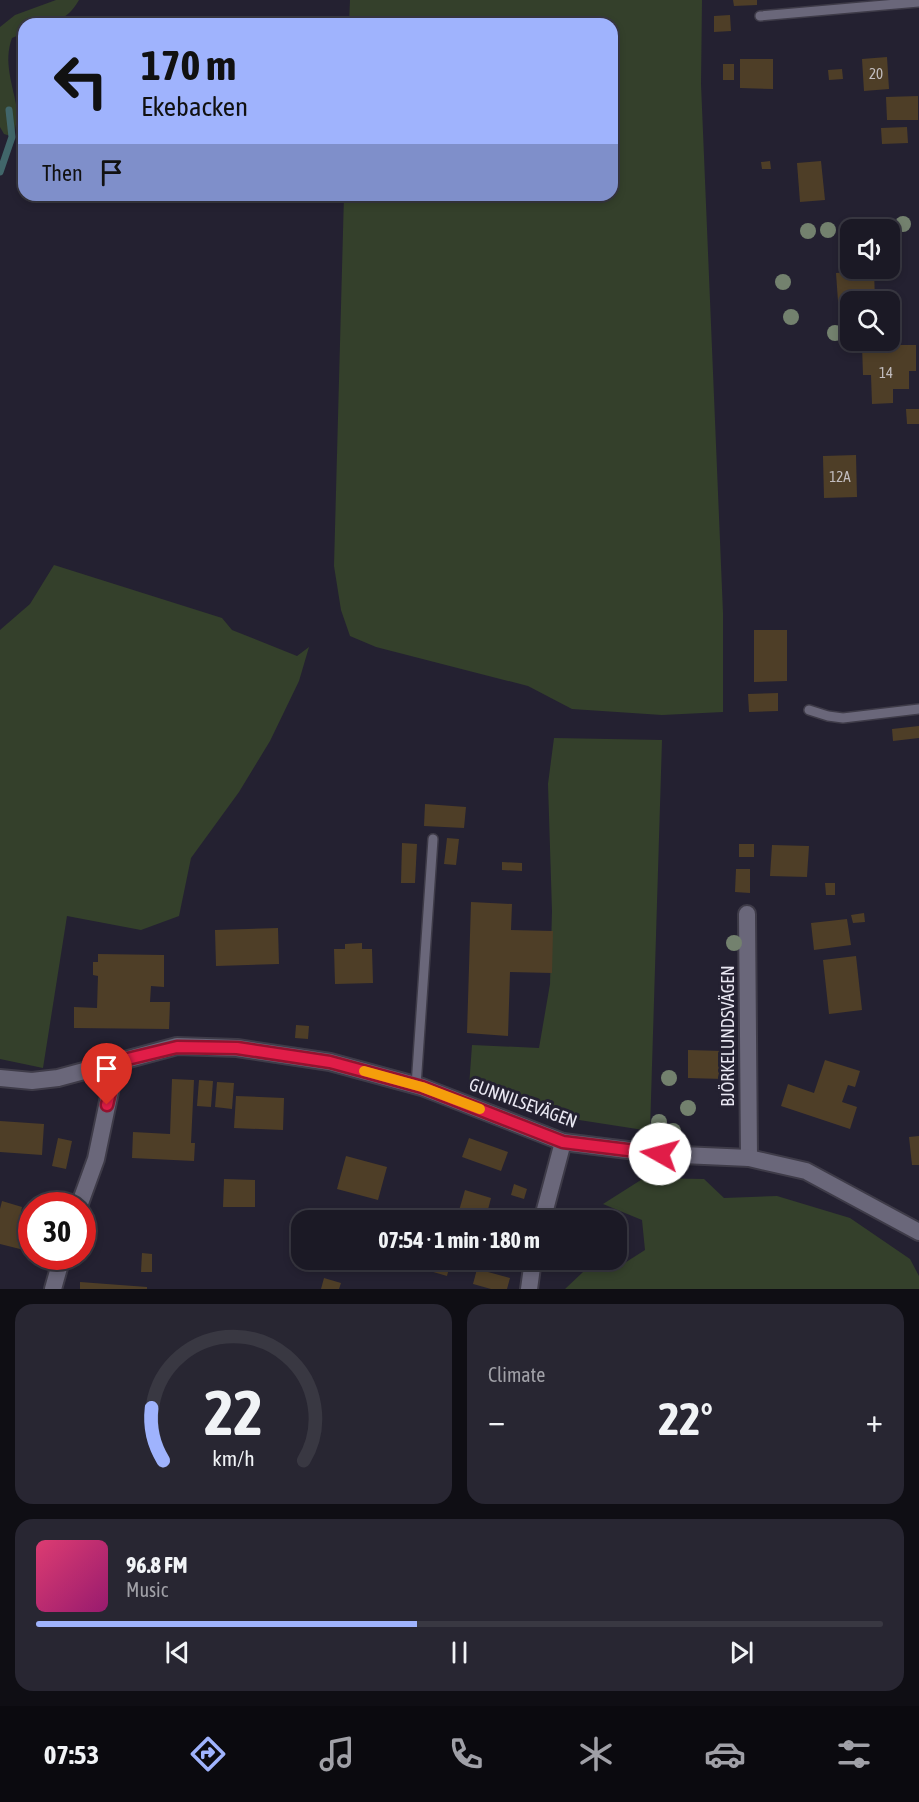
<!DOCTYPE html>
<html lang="en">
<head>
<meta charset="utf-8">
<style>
  body { margin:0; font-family:"Asap Condensed",sans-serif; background:#282632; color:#f1f3f6; height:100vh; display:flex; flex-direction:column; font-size:22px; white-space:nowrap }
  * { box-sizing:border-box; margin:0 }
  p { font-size:20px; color:#a0a0a7 }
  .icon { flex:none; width:33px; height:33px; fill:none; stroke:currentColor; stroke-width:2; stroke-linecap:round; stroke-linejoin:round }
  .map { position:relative; height:1289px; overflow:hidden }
  .side { display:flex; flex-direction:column; gap:15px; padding:15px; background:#0f0e14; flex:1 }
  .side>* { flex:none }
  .guide { position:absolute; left:18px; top:18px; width:600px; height:183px; border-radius:18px; box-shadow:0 3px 9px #0003,0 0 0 2px #393842; background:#9fb3fd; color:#111; overflow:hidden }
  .tools { position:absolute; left:840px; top:219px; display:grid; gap:12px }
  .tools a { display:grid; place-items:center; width:60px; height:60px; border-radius:12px; background:#1b1925; box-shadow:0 3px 9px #0003,0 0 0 2px #393842; font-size:30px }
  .speed { position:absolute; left:18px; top:1192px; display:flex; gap:12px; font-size:30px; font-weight:700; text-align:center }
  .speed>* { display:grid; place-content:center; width:78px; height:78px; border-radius:50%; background:#1b1925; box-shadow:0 3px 9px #0003,0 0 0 2px #393842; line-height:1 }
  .speed .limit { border:9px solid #d22; background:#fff; color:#111 }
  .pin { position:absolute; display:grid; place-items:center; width:51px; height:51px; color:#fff; margin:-62px -26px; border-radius:50% 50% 50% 0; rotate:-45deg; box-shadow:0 0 6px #0007 }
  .pin .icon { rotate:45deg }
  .me { position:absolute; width:66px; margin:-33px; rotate:277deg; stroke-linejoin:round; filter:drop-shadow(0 0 4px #0008) }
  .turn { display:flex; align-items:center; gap:21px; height:126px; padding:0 24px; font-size:27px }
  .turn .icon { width:78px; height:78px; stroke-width:2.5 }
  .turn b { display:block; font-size:42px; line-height:51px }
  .then { display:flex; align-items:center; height:57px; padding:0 24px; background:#0003; gap:12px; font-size:22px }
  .big { font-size:45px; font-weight:700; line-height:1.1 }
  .side .tile { flex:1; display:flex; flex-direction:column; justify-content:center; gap:9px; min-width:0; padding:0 21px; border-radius:18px; background:#282632 }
  .side .dial { align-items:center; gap:0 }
  .dial svg { height:156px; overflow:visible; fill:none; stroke:#393842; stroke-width:7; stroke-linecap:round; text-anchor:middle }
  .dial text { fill:#f1f3f6; stroke:none }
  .song { display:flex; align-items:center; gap:18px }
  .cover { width:72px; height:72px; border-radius:9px; background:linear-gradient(135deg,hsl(340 70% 55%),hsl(320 70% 35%)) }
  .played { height:6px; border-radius:3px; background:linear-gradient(90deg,#9fb3fd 45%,#393842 45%) }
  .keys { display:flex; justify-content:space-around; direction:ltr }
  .heat { display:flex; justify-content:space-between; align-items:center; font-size:33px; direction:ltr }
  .side .tiles { flex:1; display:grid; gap:15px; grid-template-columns:1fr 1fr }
  .tile:last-child { grid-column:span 2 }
  .trip { position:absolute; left:291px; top:1210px; width:336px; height:60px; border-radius:18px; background:#1b1925; box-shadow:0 3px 9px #0003,0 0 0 2px #393842; font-weight:700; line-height:60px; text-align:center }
  .tabs { display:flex; height:96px; justify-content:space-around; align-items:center; background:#0b0a0f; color:#a0a0a7 }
  .tabs .icon { width:42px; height:42px }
  .tabs .current { color:#9fb3fd }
  .tabs b { font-size:27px; color:#f1f3f6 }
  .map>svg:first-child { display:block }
</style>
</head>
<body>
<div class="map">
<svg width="919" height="1289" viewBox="0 0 919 1289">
  <rect width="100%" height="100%" fill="#242131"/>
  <g fill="#34402b">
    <path d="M56 0H79C65 24 49 24 24 24V33L12 38C3 62 13 85 17 109 18 117 15 128 14 137L4 134 0 127V27L15 15Z"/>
    <path d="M350 0H702L701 84 723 613V712L662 715 572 709 528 686 376 647 350 636 341 610 334 566 344 195H612V24H349Z"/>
    <path d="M54 565 222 618 232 630 297 656 309 647 299 681 270 741 239 792 191 858 179 916 141 930 67 916 43 1068 0 1059V630L30 604Z"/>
    <path d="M554 738 662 740 650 1131 547 1115 469 1087 472 1045 539 1048 550 984 552 911 548 784Z"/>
    <path d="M644 1178 704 1179 724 1198 777 1196 850 1218 910 1259 919 1276V1289H565L583 1272 623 1264 645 1250 642 1220 603 1204Z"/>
  </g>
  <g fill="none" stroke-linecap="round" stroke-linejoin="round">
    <path stroke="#41666a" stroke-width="7" d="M0 172 12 137 9 110"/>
  </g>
  <g fill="#4e3e27">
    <path d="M733 0H757V5L734 6Z"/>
    <path d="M730 15 731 31 714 32V16Z"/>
    <path d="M887 57 889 89 864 91 862 59Z"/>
    <path d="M740 59H773V89L740 88Z"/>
    <rect x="723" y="64" width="11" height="16"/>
    <path d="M842 69 843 79 829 80 828 70Z"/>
    <path d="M918 96V120H887L886 97Z"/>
    <path d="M907 127 908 143 882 144 881 128Z"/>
    <path d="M770 161 771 169H762L761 162Z"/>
    <path d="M821 161 825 200 800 202 797 163Z"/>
    <path d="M874 270 875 302H850V314L839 315 836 273Z"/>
    <path d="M862 345H916V371H909V389H893V403L872 404 871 375H863Z"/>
    <path d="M906 409H919V424H907Z"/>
    <path d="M856 455 857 497 824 498 823 456Z"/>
    <path d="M754 630H787V681L754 682Z"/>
    <path d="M778 693V711L749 712 748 694Z"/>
    <path d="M919 726V738L893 741 892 729Z"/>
    <path d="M425 804 466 807 464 828 424 826Z"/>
    <path d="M447 838 459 839 456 865 444 864Z"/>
    <path d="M402 843 417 844 415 883H401Z"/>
    <rect x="739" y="844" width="15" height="13"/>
    <path d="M772 845 809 846 807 877 770 876Z"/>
    <path d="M502 862 522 863V871L502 870Z"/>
    <path d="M736 869H750V893L735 892Z"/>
    <path d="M825 883H835V895H826Z"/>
    <path d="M471 902 512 904 511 930 553 931 552 973 510 972 508 1036 467 1033Z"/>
    <path d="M864 913 865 922 853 923 851 915Z"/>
    <path d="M847 919 851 945 814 950 811 923Z"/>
    <path d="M278 928 279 964 216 966 215 930Z"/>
    <path d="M362 943V949H372L373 983 335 984 334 949H345V944Z"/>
    <path d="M98 954 164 955V987L151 986 150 1002H170L169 1029 74 1028V1007L97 1008 98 976 93 975V962H98Z"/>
    <path d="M856 956 862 1010 829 1014 823 960Z"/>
    <path d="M296 1025 309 1026 308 1039 295 1038Z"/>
    <path d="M688 1050 723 1051V1079L688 1078Z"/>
    <path d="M825 1060 860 1071 855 1087 848 1085 842 1102 857 1107 850 1129 781 1106 788 1084 814 1093Z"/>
    <path d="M172 1079 194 1080 191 1143H195L194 1161 132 1158 133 1132 170 1134Z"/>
    <path d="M199 1080 213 1081 211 1107 197 1106Z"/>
    <path d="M217 1082 234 1083 232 1109 215 1107Z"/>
    <path d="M236 1096 284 1098 283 1130 234 1128Z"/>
    <path d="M0 1121 44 1124 42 1155 0 1152Z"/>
    <path d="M919 1136V1165H912L909 1137Z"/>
    <path d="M58 1138 72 1141 66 1169 52 1166Z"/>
    <path d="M469 1138 508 1152 501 1171 462 1157Z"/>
    <path d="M346 1156 387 1167 378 1200 337 1189Z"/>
    <path d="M224 1179 255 1180V1207H223Z"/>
    <path d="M514 1184 527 1189 524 1199 511 1195Z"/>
    <path d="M465 1190 491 1198 485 1221H456Z"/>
    <path d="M2 1201 22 1207 20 1217 32 1220V1252L0 1244V1209Z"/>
    <path d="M378 1212 400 1217 399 1221H375Z"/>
    <path d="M142 1253 152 1254V1272H141Z"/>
    <path d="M418 1260 451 1261 447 1276 416 1267Z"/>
    <path d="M477 1269 510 1278 507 1289H491L473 1284Z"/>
    <path d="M324 1278 341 1283 339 1289H321Z"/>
    <path d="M80 1282 147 1287V1289H80Z"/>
  </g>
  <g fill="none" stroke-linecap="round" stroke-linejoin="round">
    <g stroke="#3e3b48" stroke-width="12">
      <g id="service">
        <path d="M760 16 919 2"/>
        <path d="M809 710 828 716 843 718 919 709"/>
        <path d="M416 1086 433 839"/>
      </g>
    </g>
    <g stroke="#3e3b48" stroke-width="20">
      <g id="minor">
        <path d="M747 914 749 1158"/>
        <path d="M0 1078 32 1081 58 1078 177 1046 237 1048 330 1062 422 1087 563 1142 660 1154 749 1158 806 1171 919 1232"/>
        <path d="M79 1206 96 1159 111 1087 107 1064"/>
        <path d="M542 1221 563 1142"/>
        <path d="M53 1289 62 1257"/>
        <path d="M529 1289 533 1260"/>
      </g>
    </g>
    <use href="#service" stroke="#6a677a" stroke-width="9"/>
    <use href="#minor" stroke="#6a677a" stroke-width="16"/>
  </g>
  <g fill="#73816e">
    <circle cx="903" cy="224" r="8"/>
    <circle cx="828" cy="230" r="8"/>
    <circle cx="808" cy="231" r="8"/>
    <circle cx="783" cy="282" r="8"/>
    <circle cx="791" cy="317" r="8"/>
    <circle cx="835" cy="333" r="8"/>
    <circle cx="734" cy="943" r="8"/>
    <circle cx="669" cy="1078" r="8"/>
    <circle cx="688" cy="1108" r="8"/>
    <circle cx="659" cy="1122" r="8"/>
    <circle cx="673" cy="1131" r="8"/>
  </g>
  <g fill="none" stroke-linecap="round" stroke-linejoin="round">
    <g stroke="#92132f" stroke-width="15">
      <path id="route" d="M107 1105 111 1088 107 1064 177 1047 237 1048 330 1062 422 1087 563 1142 660 1154"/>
    </g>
    <use href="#route" stroke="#e11d48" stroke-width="10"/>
    <path stroke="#f59e0b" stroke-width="10" d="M364 1071 422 1087 480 1109"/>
  </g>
  <g text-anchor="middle" stroke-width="6" stroke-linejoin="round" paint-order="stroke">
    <g font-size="15" fill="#c2bdbf">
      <text x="876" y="79">20</text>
      <text x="886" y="378">14</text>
      <text x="840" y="482">12A</text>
    </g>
    <g font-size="18" fill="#e9e7f2" stroke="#242131">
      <text transform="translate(728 1036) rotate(-90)" y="6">BJÖRKELUNDSVÄGEN</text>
      <text transform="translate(523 1103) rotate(20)" y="6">GUNNILSEVÄGEN</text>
    </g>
  </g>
</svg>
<div class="tools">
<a><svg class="icon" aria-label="sound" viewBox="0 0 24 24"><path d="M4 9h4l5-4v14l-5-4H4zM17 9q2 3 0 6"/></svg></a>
<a><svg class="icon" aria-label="search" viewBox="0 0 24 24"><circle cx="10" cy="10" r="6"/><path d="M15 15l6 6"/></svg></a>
</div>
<div class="speed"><div class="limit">30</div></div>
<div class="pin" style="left:107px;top:1105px;background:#d93025"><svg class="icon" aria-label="arrive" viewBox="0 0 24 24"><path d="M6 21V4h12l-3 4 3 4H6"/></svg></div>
<svg class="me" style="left:660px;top:1154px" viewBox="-20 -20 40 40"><circle r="19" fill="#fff"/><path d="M0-13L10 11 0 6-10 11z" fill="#e11d48"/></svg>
<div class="trip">07:54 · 1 min · 180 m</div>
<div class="guide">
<div class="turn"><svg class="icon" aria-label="left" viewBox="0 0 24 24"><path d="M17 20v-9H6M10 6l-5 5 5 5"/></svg><div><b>170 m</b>Ekebacken</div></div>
<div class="then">Then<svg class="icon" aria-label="arrive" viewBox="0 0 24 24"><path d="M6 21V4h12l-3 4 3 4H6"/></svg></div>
</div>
</div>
<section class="side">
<div class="tiles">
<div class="tile dial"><svg viewBox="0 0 100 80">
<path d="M14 69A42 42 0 1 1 86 69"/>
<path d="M14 69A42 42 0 0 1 8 42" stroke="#9fb3fd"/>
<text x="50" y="56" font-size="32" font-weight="700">22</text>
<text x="50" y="72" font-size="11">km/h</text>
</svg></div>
<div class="tile"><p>Climate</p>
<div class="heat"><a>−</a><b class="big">22°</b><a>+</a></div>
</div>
<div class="tile">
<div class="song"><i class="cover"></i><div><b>96.8 FM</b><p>Music</p></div></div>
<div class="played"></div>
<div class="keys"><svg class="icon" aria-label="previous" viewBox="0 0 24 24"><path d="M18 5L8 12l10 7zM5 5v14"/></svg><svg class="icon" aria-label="pause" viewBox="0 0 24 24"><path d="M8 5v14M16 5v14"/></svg><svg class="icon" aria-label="next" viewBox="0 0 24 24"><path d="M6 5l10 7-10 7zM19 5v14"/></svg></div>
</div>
</div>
</section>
<nav class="tabs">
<b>07:53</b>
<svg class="icon current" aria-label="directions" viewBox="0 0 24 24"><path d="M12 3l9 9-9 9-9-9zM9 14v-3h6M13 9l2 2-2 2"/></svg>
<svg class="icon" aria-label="music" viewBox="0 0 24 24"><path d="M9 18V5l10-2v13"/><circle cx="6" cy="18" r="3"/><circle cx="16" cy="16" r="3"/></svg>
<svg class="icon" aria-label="phone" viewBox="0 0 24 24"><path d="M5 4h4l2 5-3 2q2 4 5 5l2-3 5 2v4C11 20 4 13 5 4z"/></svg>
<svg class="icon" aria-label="climate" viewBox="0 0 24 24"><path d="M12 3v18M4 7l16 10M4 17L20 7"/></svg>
<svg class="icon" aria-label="car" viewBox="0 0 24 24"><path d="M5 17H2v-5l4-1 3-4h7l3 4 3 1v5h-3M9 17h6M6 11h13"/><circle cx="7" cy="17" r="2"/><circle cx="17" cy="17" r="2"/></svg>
<svg class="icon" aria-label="filters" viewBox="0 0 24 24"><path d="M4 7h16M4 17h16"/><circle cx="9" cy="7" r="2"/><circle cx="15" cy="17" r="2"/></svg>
</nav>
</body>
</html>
